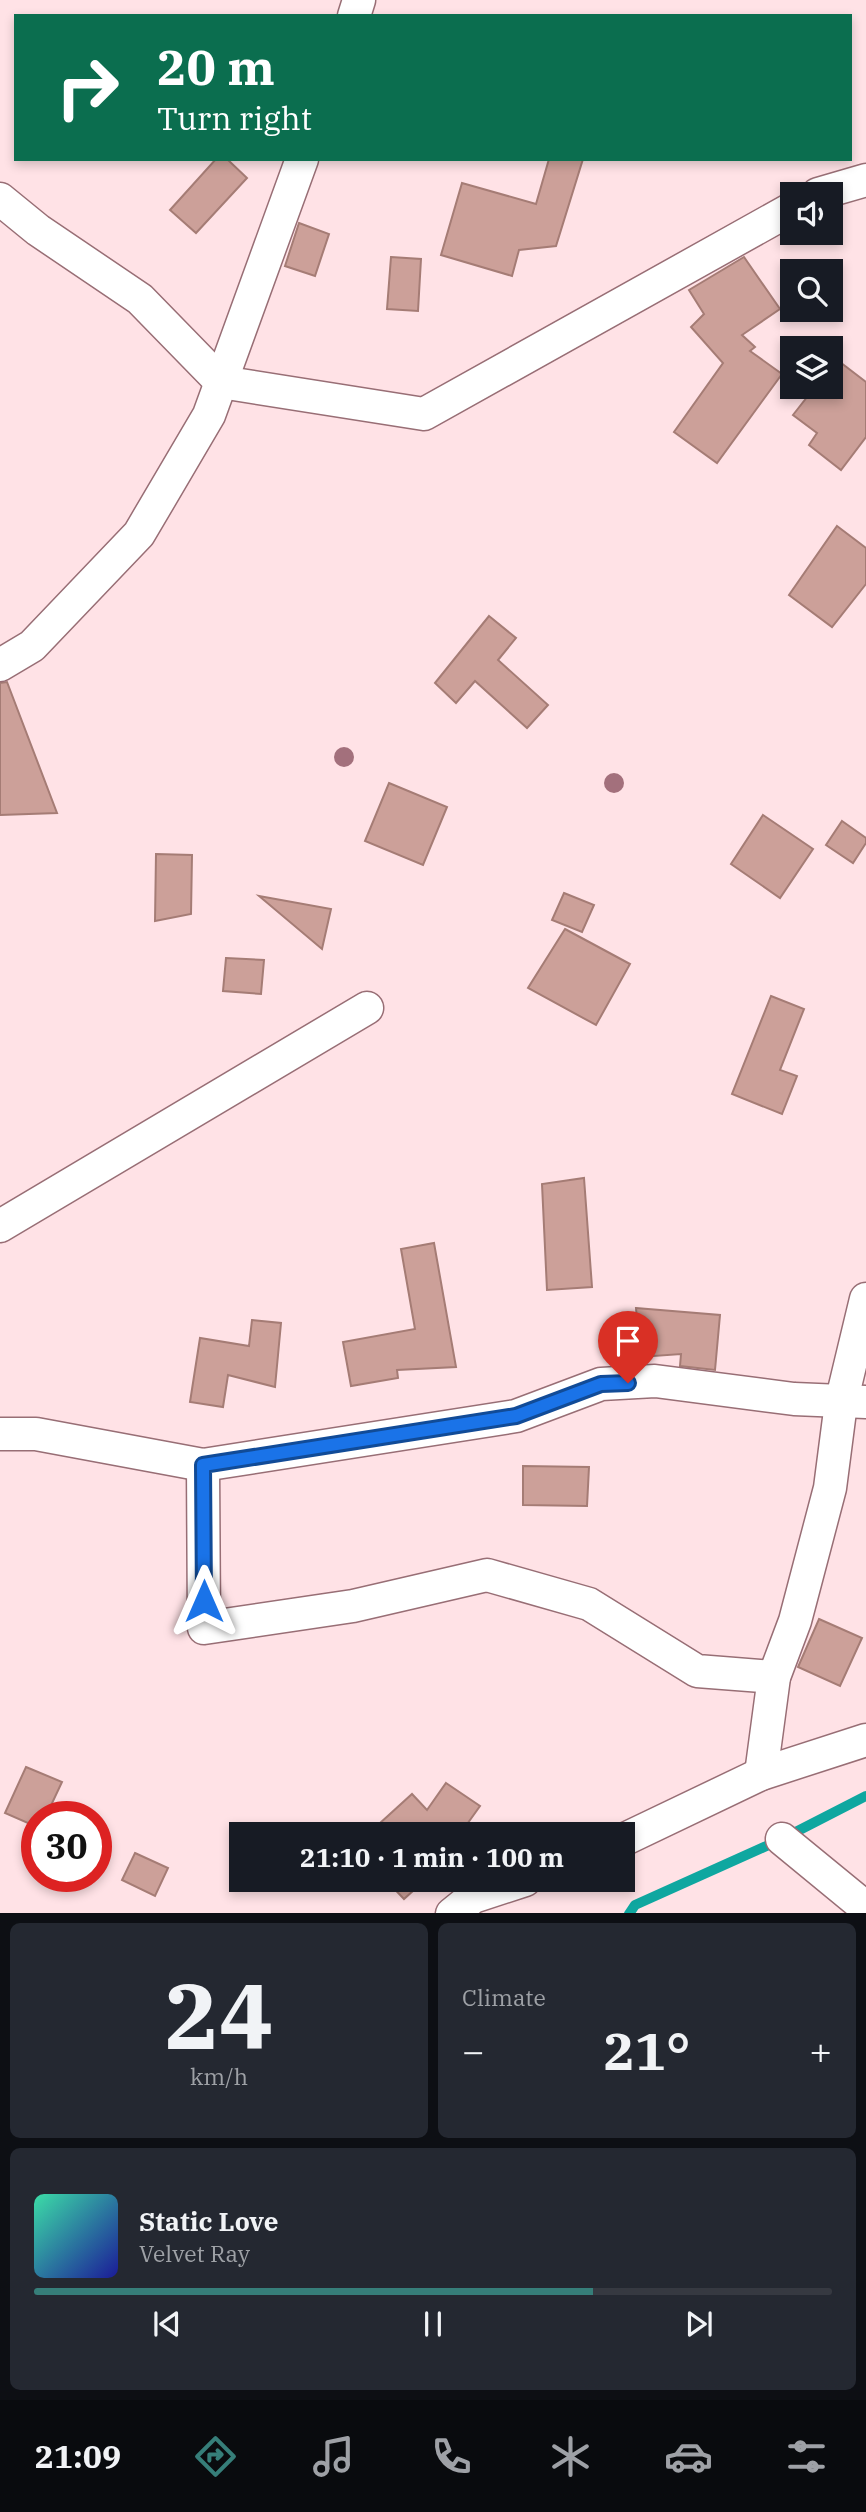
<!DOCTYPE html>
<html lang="en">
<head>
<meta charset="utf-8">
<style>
  body { margin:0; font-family:"IBM Plex Serif",serif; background:#242831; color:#f1f3f6; height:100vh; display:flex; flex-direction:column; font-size:26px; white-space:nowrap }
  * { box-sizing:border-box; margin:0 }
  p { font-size:23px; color:#9ea1a6 }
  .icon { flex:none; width:38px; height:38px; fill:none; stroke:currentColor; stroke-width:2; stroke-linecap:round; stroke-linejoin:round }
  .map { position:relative; height:1913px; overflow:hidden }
  .sheet { display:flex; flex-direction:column; gap:10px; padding:10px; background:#0d0f14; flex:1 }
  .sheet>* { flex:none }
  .guide { position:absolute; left:14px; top:14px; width:838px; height:147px; border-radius:0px; box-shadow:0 4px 10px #0003; background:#0b6e4f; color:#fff; overflow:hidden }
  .controls { position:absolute; left:780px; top:182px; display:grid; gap:14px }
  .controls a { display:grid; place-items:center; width:63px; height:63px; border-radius:0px; background:#171b24; box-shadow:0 4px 10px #0003; font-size:35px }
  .speed { position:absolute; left:21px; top:1801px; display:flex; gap:14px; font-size:35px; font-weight:700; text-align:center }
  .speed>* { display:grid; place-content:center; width:91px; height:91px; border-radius:50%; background:#171b24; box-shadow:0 4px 10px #0003; line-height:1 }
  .speed .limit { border:10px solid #d22; background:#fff; color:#111 }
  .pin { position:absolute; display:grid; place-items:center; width:60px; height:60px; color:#fff; margin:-72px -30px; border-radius:50% 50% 50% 0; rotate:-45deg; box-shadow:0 0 7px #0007 }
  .pin .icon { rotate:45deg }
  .me { position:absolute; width:77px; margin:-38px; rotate:0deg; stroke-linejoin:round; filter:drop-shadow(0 0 5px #0008) }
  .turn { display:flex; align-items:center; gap:24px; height:147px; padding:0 28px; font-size:32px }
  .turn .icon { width:91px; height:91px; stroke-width:2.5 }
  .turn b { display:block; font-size:49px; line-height:60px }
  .big { font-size:52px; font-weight:700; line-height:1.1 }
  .sheet .card { flex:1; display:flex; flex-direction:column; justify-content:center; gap:10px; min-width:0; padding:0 24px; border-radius:10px; background:#242831 }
  .sheet .dial { align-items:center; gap:0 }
  .dial b { font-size:91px; line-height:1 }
  .song { display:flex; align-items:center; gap:21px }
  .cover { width:84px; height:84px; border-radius:10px; background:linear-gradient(135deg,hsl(160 70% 55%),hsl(240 70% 35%)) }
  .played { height:7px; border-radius:4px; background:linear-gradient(90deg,#367e79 70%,#363941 70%) }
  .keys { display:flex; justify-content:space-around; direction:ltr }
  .heat { display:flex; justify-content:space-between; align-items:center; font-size:38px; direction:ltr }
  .sheet .tiles { flex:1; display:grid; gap:10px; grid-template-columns:1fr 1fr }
  .card:last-child { grid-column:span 2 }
  .trip { position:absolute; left:229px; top:1822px; width:406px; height:70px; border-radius:0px; background:#171b24; box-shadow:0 4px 10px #0003; font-weight:700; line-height:70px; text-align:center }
  .tab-bar { display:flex; height:112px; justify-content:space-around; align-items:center; background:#090b0e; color:#9ea1a6 }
  .tab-bar .icon { width:49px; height:49px }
  .tab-bar .current { color:#367e79 }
  .tab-bar b { font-size:32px; color:#f1f3f6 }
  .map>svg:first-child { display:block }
</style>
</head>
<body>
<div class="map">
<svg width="866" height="1914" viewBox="0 0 866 1914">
  <rect width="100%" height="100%" fill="#ffe2e6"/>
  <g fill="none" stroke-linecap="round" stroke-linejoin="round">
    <path stroke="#0fa7a0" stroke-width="10" d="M629 1914 635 1905 782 1839 866 1796"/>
  </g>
  <g fill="#cca099" stroke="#a57c75" stroke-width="2">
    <path d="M216 159H227L247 178 196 233 170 210Z"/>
    <path d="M549 159H583L556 246 519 250 512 276 441 255 462 183 536 204Z"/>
    <path d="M299 223 329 234 315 276 285 266Z"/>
    <path d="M391 257 421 259 418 311 387 309Z"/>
    <path d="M744 257 780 309 742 335 755 347 750 351 782 374 717 463 674 432 723 363 691 327 704 314 689 290Z"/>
    <path d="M836 359 866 382V437L841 470 809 445 817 433 793 415 815 387H831V366Z"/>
    <path d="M837 526 866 548V584L832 627 789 595Z"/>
    <path d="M489 616 516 638 498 660 548 705 527 728 475 681 456 703 435 683Z"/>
    <path d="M7 682 57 813 0 815V683Z"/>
    <path d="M389 783 447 807 423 865 365 841Z"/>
    <path d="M763 815 813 849 780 898 731 864Z"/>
    <path d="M842 821 866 838V843L853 863 826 845Z"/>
    <path d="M156 854 192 855 191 914 155 921Z"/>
    <path d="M564 893 594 905 582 932 552 920Z"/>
    <path d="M259 896 331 909 322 949Z"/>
    <path d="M565 929 630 964 596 1025 528 988Z"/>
    <path d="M226 958 264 960 261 994 223 991Z"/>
    <path d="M771 996 804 1009 780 1070 797 1076 782 1114 732 1094Z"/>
    <path d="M584 1178 592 1287 547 1290 542 1184Z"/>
    <path d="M434 1243 456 1367 397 1370 398 1378 351 1386 343 1342 415 1329 401 1249Z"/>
    <path d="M636 1308 720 1315 715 1370 680 1366 681 1354 640 1357Z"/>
    <path d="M252 1320 281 1323 275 1387 228 1375 223 1407 190 1402 200 1338 249 1346Z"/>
    <path d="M523 1466 589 1467 587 1506 523 1505Z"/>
    <path d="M819 1619 862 1638 840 1686 798 1667Z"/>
    <path d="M26 1767 62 1782 46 1816H37V1827L5 1813Z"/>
    <path d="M446 1783 480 1806 460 1834H368L412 1794 427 1810Z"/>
    <path d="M135 1853 168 1868 155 1896 122 1880Z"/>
    <path d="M386 1880H425L404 1899Z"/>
  </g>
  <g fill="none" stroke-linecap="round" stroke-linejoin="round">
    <g stroke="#986e75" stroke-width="35">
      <g id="minor">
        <path d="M354 16 359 0"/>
        <path d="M818 194 866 180"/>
        <path d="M0 199 38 230 140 299 221 382 424 414 793 208"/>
        <path d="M0 665 32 646 139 534 209 415 302 159"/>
        <path d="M0 1226 367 1008"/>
        <path d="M0 1434H36L203 1465 516 1416 601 1384 655 1381 794 1399 866 1402"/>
        <path d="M203 1465 204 1628 353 1606 487 1575 589 1604 697 1671 774 1677"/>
        <path d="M761 1774 774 1677 795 1621 830 1488 841 1403 866 1299"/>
        <path d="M782 1839 866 1908"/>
        <path d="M623 1840 761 1774 866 1740"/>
        <path d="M452 1914 473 1897 525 1880"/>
      </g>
    </g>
    <use href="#minor" stroke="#fff" stroke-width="32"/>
  </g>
  <g fill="#a3707c">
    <circle cx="344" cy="757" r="10"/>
    <circle cx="614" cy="783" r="10"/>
  </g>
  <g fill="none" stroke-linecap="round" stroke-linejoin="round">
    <g stroke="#114b97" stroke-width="18">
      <path id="route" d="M204 1601 203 1465 516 1416 601 1384 628 1383"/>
    </g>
    <use href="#route" stroke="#1a73e8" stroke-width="12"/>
  </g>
</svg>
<div class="controls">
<a><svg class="icon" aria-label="sound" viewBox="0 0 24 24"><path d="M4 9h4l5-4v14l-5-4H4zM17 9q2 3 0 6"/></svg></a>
<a><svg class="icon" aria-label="search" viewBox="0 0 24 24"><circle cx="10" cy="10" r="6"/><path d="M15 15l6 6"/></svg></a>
<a><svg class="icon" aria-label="layers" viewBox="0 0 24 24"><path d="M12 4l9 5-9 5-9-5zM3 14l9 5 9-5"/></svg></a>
</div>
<div class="speed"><div class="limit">30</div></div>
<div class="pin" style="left:628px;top:1383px;background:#d93025"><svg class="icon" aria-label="arrive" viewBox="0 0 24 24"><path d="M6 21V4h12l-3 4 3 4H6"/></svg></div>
<svg class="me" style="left:204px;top:1601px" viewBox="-20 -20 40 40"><path d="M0-17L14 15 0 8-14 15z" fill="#1a73e8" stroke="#fff" stroke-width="4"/></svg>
<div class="trip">21:10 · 1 min · 100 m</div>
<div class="guide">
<div class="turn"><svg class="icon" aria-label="right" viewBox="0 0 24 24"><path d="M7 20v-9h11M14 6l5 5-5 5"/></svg><div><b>20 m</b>Turn right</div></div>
</div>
</div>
<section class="sheet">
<div class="tiles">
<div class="card dial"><b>24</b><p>km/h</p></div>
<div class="card"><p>Climate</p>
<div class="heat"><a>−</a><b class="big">21°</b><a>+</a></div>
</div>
<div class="card">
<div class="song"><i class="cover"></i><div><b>Static Love</b><p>Velvet Ray</p></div></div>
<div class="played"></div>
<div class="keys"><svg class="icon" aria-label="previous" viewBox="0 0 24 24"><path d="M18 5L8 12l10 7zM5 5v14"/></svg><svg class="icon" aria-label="pause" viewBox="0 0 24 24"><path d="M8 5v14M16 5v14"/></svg><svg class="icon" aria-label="next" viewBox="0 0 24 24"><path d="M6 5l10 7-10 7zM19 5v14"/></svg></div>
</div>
</div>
</section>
<nav class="tab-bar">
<b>21:09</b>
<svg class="icon current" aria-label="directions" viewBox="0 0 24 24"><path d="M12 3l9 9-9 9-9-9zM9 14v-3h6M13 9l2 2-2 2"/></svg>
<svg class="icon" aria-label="music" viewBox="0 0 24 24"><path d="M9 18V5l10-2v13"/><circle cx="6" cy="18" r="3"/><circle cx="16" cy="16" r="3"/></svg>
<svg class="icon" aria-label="phone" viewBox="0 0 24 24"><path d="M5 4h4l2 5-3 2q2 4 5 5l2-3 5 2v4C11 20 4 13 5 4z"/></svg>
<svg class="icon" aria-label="climate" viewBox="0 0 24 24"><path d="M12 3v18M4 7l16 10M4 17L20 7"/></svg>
<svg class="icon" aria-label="car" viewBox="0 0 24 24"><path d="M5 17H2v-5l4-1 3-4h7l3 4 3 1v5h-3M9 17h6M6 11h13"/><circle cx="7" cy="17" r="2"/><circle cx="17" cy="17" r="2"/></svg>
<svg class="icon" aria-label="filters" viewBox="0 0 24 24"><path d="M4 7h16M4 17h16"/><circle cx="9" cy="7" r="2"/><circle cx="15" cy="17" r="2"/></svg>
</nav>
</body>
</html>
